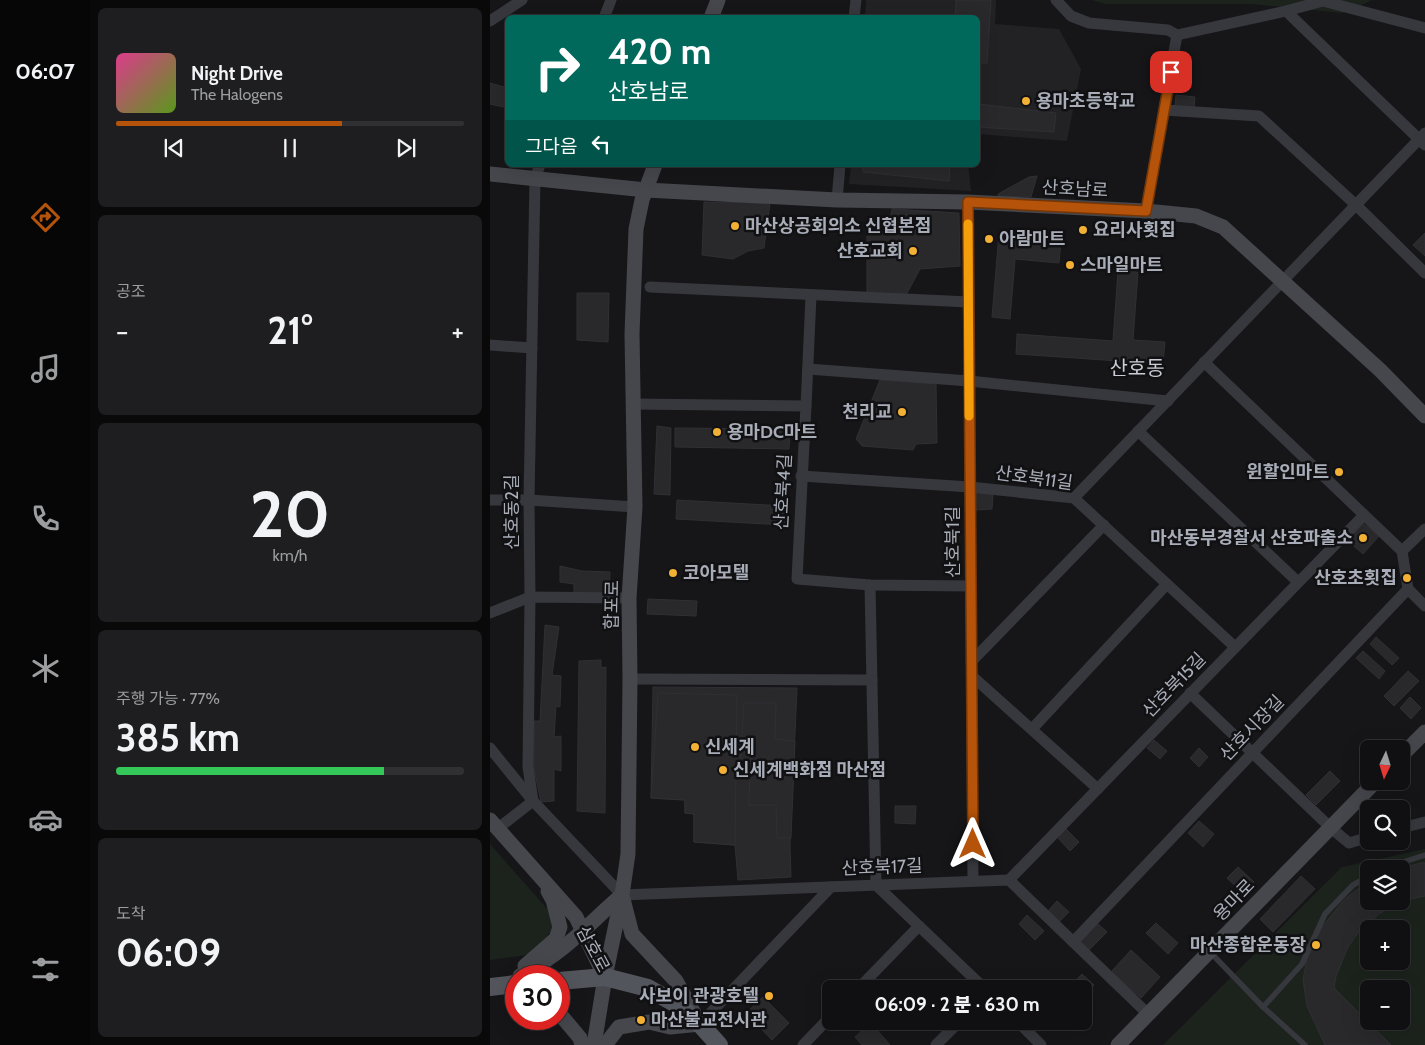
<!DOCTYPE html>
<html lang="ko">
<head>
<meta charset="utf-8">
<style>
  body { margin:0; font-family:Cabin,"Noto Sans KR",sans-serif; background:#1e1e20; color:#f1f3f6; height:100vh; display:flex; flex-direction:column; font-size:19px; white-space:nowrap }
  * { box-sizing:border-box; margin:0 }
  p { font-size:16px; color:#9c9d9f }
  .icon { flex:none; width:28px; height:28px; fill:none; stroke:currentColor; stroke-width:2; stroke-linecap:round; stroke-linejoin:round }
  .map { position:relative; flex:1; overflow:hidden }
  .side { display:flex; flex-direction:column; gap:8px; padding:8px; background:#09090a; width:400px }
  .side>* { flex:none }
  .top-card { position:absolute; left:15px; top:15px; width:475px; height:152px; border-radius:8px; box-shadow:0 5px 20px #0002,0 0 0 1px #303032; background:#00695c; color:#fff; overflow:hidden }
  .needle { width:32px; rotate:184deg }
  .controls { position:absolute; left:870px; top:740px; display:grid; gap:10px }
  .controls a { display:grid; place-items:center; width:50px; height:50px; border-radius:8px; background:#101012; box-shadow:0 5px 20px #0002,0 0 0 1px #303032; font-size:25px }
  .speed { position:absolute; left:15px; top:965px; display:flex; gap:10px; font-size:25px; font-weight:700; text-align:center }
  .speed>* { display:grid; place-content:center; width:65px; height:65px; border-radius:50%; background:#101012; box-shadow:0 5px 20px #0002,0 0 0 1px #303032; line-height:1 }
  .speed .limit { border:8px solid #d22; background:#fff; color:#111 }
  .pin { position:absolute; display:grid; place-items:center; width:42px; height:42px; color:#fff; margin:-21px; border-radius:10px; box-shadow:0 2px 8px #0006 }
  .me { position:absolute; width:55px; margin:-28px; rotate:0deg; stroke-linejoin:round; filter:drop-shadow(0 0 4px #0008) }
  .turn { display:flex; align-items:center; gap:18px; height:105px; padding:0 20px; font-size:22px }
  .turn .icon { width:65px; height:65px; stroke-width:2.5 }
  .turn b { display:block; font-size:35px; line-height:42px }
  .then { display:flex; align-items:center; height:48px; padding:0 20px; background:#0003; gap:10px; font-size:19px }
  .big { font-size:38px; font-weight:800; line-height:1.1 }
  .side .tile { flex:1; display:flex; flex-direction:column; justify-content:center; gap:8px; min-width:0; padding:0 18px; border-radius:8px; background:#1e1e20 }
  .side .dial { align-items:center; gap:0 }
  .dial b { font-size:65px; line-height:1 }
  .song { display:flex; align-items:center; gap:15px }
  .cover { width:60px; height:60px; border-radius:8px; background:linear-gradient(135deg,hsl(330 70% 55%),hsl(90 70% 35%)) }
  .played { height:5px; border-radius:2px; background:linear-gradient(90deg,#b45309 65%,#303032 65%) }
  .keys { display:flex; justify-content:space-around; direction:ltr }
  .heat { display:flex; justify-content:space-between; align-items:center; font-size:28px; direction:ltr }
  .charge { height:8px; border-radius:4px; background:linear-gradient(90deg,#34c759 77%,#303032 0) }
  .trip { position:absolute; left:332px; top:980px; width:270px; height:50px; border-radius:8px; background:#101012; box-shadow:0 5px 20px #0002,0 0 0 1px #303032; font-weight:800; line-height:50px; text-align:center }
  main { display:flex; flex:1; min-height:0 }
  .dock { display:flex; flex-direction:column; width:90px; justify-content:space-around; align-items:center; background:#060607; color:#9c9d9f }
  .dock .icon { width:35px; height:35px }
  .dock .on { color:#b45309 }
  .dock b { font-size:22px; color:#f1f3f6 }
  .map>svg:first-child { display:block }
</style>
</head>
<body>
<main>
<nav class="dock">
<b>06:07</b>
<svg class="icon on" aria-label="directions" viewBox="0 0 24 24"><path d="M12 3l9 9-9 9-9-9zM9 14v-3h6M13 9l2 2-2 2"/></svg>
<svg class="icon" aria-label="music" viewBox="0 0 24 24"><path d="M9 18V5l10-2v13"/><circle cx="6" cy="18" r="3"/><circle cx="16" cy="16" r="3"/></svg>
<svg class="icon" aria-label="phone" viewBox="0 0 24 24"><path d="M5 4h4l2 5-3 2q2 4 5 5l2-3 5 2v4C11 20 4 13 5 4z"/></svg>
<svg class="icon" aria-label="climate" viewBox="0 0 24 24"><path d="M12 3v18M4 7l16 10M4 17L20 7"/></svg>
<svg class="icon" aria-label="car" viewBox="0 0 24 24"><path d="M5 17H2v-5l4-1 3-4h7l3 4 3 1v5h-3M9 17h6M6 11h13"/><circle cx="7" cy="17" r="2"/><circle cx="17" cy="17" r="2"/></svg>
<svg class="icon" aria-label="filters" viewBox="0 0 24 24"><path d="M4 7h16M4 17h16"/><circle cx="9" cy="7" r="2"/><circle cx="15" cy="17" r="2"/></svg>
</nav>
<section class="side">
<div class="tile">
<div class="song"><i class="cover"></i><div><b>Night Drive</b><p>The Halogens</p></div></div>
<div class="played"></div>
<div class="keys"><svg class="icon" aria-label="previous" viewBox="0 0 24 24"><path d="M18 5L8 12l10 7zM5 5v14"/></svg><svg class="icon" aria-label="pause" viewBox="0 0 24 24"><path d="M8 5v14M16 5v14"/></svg><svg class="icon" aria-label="next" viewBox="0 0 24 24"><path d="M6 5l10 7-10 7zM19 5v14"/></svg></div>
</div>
<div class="tile"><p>공조</p>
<div class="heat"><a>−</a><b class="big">21°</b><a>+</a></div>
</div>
<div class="tile dial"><b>20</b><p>km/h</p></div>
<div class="tile"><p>주행 가능 · 77%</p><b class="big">385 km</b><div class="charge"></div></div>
<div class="tile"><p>도착</p><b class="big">06:09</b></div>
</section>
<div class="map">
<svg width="935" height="1045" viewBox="0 0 935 1045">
  <rect width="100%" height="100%" fill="#161618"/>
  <g fill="#222225">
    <path d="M376 0H506L505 24 569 29 591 69 577 141 488 134V18H375Z"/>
    <path d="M361 165H478L481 191 359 184Z"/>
  </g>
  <g fill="#1c231d" fill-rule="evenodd">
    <path d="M602 0H882L853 13 761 4H615Z"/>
    <path d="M0 844 68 921 45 954 0 960Z"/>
    <path d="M935 849V1045H673L852 867ZM879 869H911V901H879ZM879 929H911V961H879ZM879 989H911V1021H879Z"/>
  </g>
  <g fill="#29292c" stroke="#303034">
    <path d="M466 0H501L497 63H488V18H465Z"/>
    <path d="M0 83 18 88V108L0 104Z"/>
    <path d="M686 95 705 97 704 110 685 106Z"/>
    <path d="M488 104 566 113 564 132 488 127Z"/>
    <path d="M372 165H420L442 167V165H460L459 181 373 172Z"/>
    <path d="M547 176 541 197 508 196V194L539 177Z"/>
    <path d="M214 202 280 203 274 248 258 251 243 259 212 255Z"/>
    <path d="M402 209 469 213 470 266 430 269 416 295 377 294V236L398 230Z"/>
    <path d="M935 233V256L923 245Z"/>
    <path d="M509 234 571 240 569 263 525 259 520 319 502 317Z"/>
    <path d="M628 271 648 272 643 340 675 342 673 364 526 354 527 334 623 341Z"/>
    <path d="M87 293H119L118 342 87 340Z"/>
    <path d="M390 380 446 384 447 443 426 444 423 450 372 446 366 439Z"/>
    <path d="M167 426 181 428 180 495 164 494Z"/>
    <path d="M185 428 300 429 299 449 185 447Z"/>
    <path d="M487 491 503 494 502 509 485 510Z"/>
    <path d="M187 500 295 506 294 525 186 519Z"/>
    <path d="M873 523 889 536 873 554 856 539Z"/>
    <path d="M70 566 92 571 120 572 119 593H84V584L70 582Z"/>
    <path d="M158 599 207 601 206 616 157 614Z"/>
    <path d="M55 625 69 627 62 675 71 676 70 707 66 706 64 737 71 736V771L64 769V801L51 802 44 769V721H50Z"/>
    <path d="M886 637 909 658 902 665 880 644Z"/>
    <path d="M873 651 895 671 889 679 866 658Z"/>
    <path d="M111 660V668L116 667 115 813 87 811 89 661Z"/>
    <path d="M918 671 929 681 904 706 894 696Z"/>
    <path d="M163 687 307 688 300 846 301 877 248 880 245 845 204 842V814L195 813V800L161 798Z"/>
    <path d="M168 693 247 695 245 845 204 842V814L195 813V800L161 798Z"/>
    <path d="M920 697 931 708 921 719 910 708Z"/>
    <path d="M254 703H286L285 739 305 741 301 838H287L286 805H259L260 769 250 770Z"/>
    <path d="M664 740 677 751 670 759 657 748Z"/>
    <path d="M709 748 718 757 709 767 700 758Z"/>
    <path d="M840 771 850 781 826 805 816 795Z"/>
    <path d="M405 806H426L425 824 405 823Z"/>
    <path d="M709 821 724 834 713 847 698 833Z"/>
    <path d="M576 829 589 842 580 851 567 837Z"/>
    <path d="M931 863H935V896L916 900 904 905 889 914 869 931 858 947 846 976 844 988 901 1045H835L817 1006 813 980 818 954 833 926 855 899 879 881V901H911V869H909Z"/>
    <path d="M748 867 764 882 754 894 737 878Z"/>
    <path d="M811 876 825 889 783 932 770 919Z"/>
    <path d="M567 901 579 912 568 923 557 912Z"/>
    <path d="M537 915 554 931 545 940 529 924Z"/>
    <path d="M606 922 617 932 597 952 590 945V938Z"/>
    <path d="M666 923 688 943 678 954 656 933Z"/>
    <path d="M641 950 670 977 651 998 621 972Z"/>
    <path d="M592 974 604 985 594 996V989H578Z"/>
    <path d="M273 997 299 1023 282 1040 256 1013Z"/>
    <path d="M381 1023 400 1045H372L365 1037Z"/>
  </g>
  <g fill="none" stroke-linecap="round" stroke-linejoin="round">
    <g stroke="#37383d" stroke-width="5.5">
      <path d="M891 869 935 855"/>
      <path d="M720 952 773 1007 815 1045"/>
      <path d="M773 1007 812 964 835 914 863 885 879 876"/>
    </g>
    <g stroke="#37383d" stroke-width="11">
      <path d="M566 0 581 16 599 23 678 30 687 35"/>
      <path d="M796 11 935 145"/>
      <path d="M114 18 121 0"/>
      <path d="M364 18 366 0"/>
      <path d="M0 21 32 0"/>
      <path d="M687 35 796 11 833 1 935 28"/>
      <path d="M674 110 769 116 866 205 935 273"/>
      <path d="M347 200 350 165"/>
      <path d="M478 202 483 881"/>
      <path d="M656 211 687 35"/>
      <path d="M160 287 479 302"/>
      <path d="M0 345 42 348"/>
      <path d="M714 362 912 551"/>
      <path d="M318 369 479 381 678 401"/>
      <path d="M143 404 316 406 307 579 380 585 481 586"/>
      <path d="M316 406 321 296"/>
      <path d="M648 431 808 582"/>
      <path d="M311 476 480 487 584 498 745 647"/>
      <path d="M584 498 935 133"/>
      <path d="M0 500H39L145 507"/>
      <path d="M380 585 386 885 495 989"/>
      <path d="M918 589 912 551 935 529"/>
      <path d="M918 589 935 606"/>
      <path d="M0 613 40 597 139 598"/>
      <path d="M481 662 614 525"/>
      <path d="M482 676 608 789"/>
      <path d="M140 679 382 680"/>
      <path d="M700 693 841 828 859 843 879 837"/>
      <path d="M542 729 677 584"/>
      <path d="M0 748 43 801 132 895 519 880 658 1014"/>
      <path d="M911 828 935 822"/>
      <path d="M7 829 43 801 38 767 40 597 39 500 45 178 50 165"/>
      <path d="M519 880 874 515"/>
      <path d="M583 942 918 589"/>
      <path d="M368 989 429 926"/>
      <path d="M527 1021 551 1045"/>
      <path d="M210 1024 341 887"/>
      <path d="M313 1045 341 1016"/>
      <path d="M446 1045 470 1021"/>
    </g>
    <g stroke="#45474d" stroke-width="15">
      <path d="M221 18 228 0"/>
      <path d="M0 174 156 190 347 200 478 202 656 211 706 216 733 227 890 370 935 416"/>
      <path d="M911 756 935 732"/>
      <path d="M0 820 86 917 115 977"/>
      <path d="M35 966 66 939 70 927 63 900 58 891"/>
      <path d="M30 976C39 970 50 965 59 958 86 940 107 916 132 895L142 934 186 981 210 1024 180 1027 159 1022 129 1027 115 1045"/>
      <path d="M69 1013 90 1038 92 1045"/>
      <path d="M104 1045 115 977 132 895 138 854 140 679 139 598 145 507 142 334 146 229 152 200 165 165"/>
      <path d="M628 1045 886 781"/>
    </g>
    <g stroke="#53555c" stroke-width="18">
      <path d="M69 981 115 977 158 988 186 1004 210 1024 229 1045"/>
      <path d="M0 987 26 984"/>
    </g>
  </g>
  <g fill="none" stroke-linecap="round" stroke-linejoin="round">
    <g stroke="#753606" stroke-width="12">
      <path id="route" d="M483 844 478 202 656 211 681 72"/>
    </g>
    <use href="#route" stroke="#b45309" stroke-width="9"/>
    <path stroke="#f59e0b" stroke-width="9" d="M478 224 479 416"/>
  </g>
  <g fill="#f2b134" stroke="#111113" stroke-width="2">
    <circle cx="536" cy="101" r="5"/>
    <circle cx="245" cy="226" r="5"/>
    <circle cx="593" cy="230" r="5"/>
    <circle cx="499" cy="239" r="5"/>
    <circle cx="423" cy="251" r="5"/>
    <circle cx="580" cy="265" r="5"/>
    <circle cx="412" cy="412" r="5"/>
    <circle cx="227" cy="432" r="5"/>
    <circle cx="849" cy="472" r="5"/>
    <circle cx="873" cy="538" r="5"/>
    <circle cx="183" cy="573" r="5"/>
    <circle cx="917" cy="578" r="5"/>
    <circle cx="205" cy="747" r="5"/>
    <circle cx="233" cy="770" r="5"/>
    <circle cx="826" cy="945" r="5"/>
    <circle cx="279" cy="996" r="5"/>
    <circle cx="151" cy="1020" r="5"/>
  </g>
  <g text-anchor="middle" stroke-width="5" stroke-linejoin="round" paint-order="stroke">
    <g font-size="18" font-weight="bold" fill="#a8adb8" stroke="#111113" text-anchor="start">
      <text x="546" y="107">용마초등학교</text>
      <text x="255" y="232">마산상공회의소 신협본점</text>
      <text x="603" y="236">요리사횟집</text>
      <text x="509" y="245">아람마트</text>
      <text x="413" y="257" text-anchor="end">산호교회</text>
      <text x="590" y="271">스마일마트</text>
      <text x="402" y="418" text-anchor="end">천리교</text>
      <text x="237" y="438">용마DC마트</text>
      <text x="839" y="478" text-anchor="end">윈할인마트</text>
      <text x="863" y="544" text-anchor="end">마산동부경찰서 산호파출소</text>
      <text x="193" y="579">코아모텔</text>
      <text x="907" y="584" text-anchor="end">산호초횟집</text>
      <text x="215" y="753">신세계</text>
      <text x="243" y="776">신세계백화점 마산점</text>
      <text x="816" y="951" text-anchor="end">마산종합운동장</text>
      <text x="269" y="1002" text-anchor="end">사보이 관광호텔</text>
      <text x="161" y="1026">마산불교전시관</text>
    </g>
    <g font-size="18" fill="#a8adb8" stroke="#111113">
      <text transform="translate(585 189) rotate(3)" y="6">산호남로</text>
      <text transform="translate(544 478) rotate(8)" y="6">산호북11길</text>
      <text transform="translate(293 492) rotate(-87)" y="6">산호북4길</text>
      <text transform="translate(22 512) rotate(-90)" y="6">산호동2길</text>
      <text transform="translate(463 542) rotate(-90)" y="6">산호북1길</text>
      <text transform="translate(122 605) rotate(-89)" y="6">합포로</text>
      <text transform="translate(684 685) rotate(-46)" y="6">산호북15길</text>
      <text transform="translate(762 728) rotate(-46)" y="6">산호시장길</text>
      <text transform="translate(392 867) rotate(-2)" y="6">산호북17길</text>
      <text transform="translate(744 900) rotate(-46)" y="6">용마로</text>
      <text transform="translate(103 949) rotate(62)" y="6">삼호로</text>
    </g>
    <g font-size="20" fill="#c9ccd4" stroke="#111113">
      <text x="647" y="375">산호동</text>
    </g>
  </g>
</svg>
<div class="controls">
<a><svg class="needle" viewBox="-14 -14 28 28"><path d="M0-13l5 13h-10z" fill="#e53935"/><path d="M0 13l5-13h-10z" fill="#9c9d9f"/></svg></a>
<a><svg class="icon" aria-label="search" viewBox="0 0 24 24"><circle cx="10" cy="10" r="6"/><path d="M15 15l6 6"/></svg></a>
<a><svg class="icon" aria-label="layers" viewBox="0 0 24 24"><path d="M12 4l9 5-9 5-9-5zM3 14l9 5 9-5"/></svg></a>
<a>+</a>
<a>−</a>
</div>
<div class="speed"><div class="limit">30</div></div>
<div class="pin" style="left:681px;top:72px;background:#d93025"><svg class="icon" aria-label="arrive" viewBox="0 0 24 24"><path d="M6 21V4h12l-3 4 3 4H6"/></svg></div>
<svg class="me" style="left:483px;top:844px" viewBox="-20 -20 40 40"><path d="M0-17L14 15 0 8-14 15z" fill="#b45309" stroke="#fff" stroke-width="4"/></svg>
<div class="trip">06:09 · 2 분 · 630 m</div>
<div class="top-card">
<div class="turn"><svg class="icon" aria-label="right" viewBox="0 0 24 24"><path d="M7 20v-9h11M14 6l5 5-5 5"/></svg><div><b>420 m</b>산호남로</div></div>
<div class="then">그다음<svg class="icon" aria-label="left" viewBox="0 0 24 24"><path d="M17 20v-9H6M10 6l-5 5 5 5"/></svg></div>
</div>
</div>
</main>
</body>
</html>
